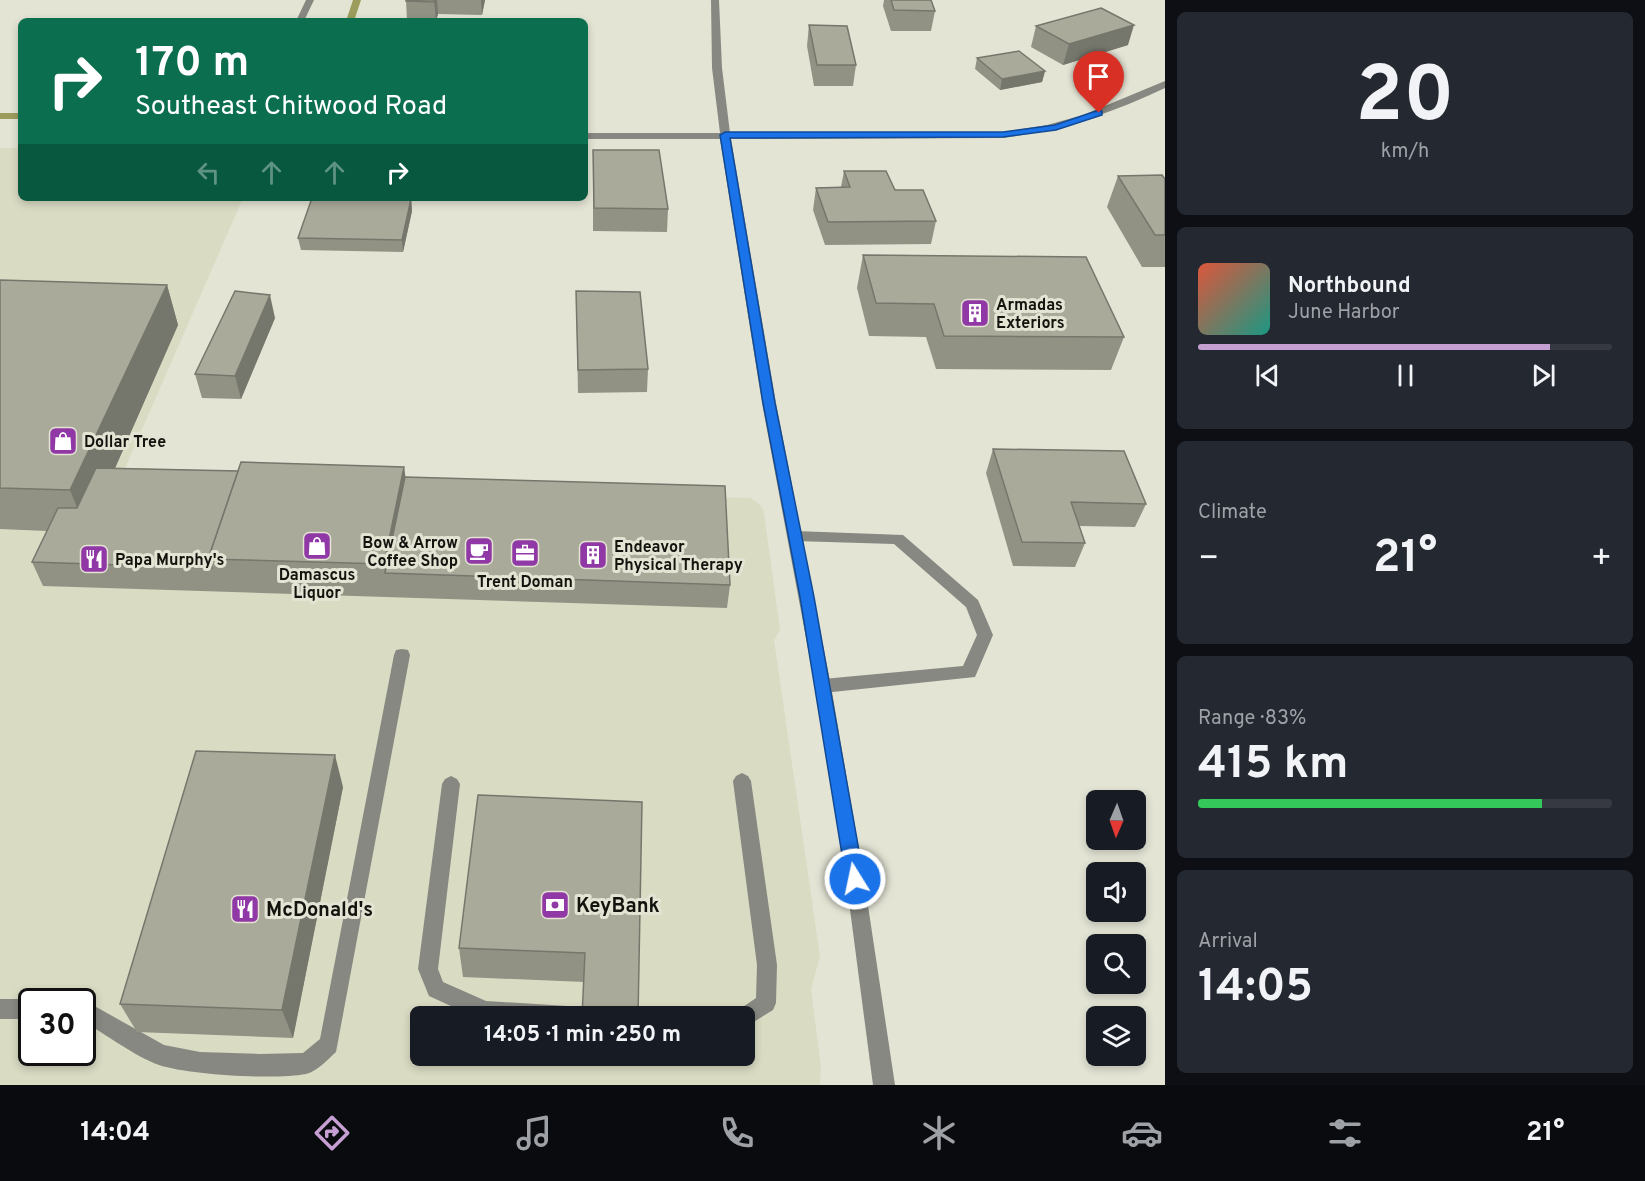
<!DOCTYPE html>
<html lang="en">
<head>
<meta charset="utf-8">
<style>
  body { margin:0; font-family:Overpass,sans-serif; background:#242831; color:#f1f3f6; height:100vh; display:flex; flex-direction:column; font-size:22px; white-space:nowrap }
  * { box-sizing:border-box; margin:0 }
  p { font-size:20px; color:#9ea1a6 }
  .icon { flex:none; width:33px; height:33px; fill:none; stroke:currentColor; stroke-width:2; stroke-linecap:round; stroke-linejoin:round }
  .map { position:relative; flex:1; overflow:hidden }
  .panel { display:flex; flex-direction:column; gap:12px; padding:12px; background:#0d0f14; width:480px }
  .panel>* { flex:none }
  .hud { position:absolute; left:18px; top:18px; width:570px; height:183px; border-radius:9px; box-shadow:0 3px 9px #0003; background:#0b6e4f; color:#fff; overflow:hidden }
  .needle { width:39px; rotate:182deg }
  .tools { position:absolute; left:1086px; top:790px; display:grid; gap:12px }
  .tools a { display:grid; place-items:center; width:60px; height:60px; border-radius:9px; background:#171b24; box-shadow:0 3px 9px #0003; font-size:30px }
  .speed { position:absolute; left:18px; top:988px; display:flex; gap:12px; font-size:30px; font-weight:700; text-align:center }
  .speed>* { display:grid; place-content:center; width:78px; height:78px; border-radius:50%; background:#171b24; box-shadow:0 3px 9px #0003; line-height:1 }
  .speed .limit { border:3px solid #111; border-radius:9px; background:#fff; color:#111 }
  .pin { position:absolute; display:grid; place-items:center; width:51px; height:51px; color:#fff; margin:-62px -26px; border-radius:50% 50% 50% 0; rotate:-45deg; box-shadow:0 0 6px #0007 }
  .pin .icon { rotate:45deg }
  .me { position:absolute; width:66px; margin:-33px; rotate:350deg; stroke-linejoin:round; filter:drop-shadow(0 0 4px #0008) }
  .turn { display:flex; align-items:center; gap:21px; height:126px; padding:0 18px; font-size:27px }
  .turn .icon { width:78px; height:78px; stroke-width:2.5 }
  .turn b { display:block; font-size:42px; line-height:51px }
  .lanes { display:flex; align-items:center; height:57px; padding:0 18px; background:#0003; justify-content:center; gap:30px; direction:ltr }
  .lanes .off { opacity:.35 }
  .big { font-size:45px; font-weight:700; line-height:1.1 }
  .panel .widget { flex:1; display:flex; flex-direction:column; justify-content:center; gap:9px; min-width:0; padding:0 21px; border-radius:9px; background:#242831 }
  .panel .dial { align-items:center; gap:0 }
  .dial b { font-size:78px; line-height:1 }
  .song { display:flex; align-items:center; gap:18px }
  .cover { width:72px; height:72px; border-radius:9px; background:linear-gradient(135deg,hsl(10 70% 55%),hsl(170 70% 35%)) }
  .played { height:6px; border-radius:3px; background:linear-gradient(90deg,#c59fd2 85%,#363941 85%) }
  .keys { display:flex; justify-content:space-around; direction:ltr }
  .heat { display:flex; justify-content:space-between; align-items:center; font-size:33px; direction:ltr }
  .charge { height:9px; border-radius:4px; background:linear-gradient(90deg,#34c759 83%,#363941 0) }
  .trip { position:absolute; left:410px; top:1006px; width:345px; height:60px; border-radius:9px; background:#171b24; box-shadow:0 3px 9px #0003; font-weight:700; line-height:60px; text-align:center }
  .tab-bar { display:flex; height:96px; justify-content:space-around; align-items:center; background:#090b0e; color:#9ea1a6 }
  .tab-bar .icon { width:42px; height:42px }
  .tab-bar .on { color:#c59fd2 }
  .tab-bar b { font-size:27px; color:#f1f3f6 }
  main { display:flex; flex:1; min-height:0 }
  .map>svg:first-child { display:block }
</style>
</head>
<body>
<main>
<div class="map">
<svg width="1165" height="1085" viewBox="0 0 1165 1085">
  <rect width="100%" height="100%" fill="#e3e4d4"/>
  <path fill="#dadbc3" fill-rule="evenodd" d="M0 148H21V198H243L119 482 751 498 761 506 764 513 780 630 774 640 820 956 811 989 821 1068 820 1085H0ZM32 1002H82V1053H32ZM420 1017H744V1056H420Z"/>
  <g fill="none" stroke-linecap="round" stroke-linejoin="round">
    <g fill="#9c9d5d" fill-rule="evenodd">
      <path d="M353 0H361L354 21H346Z"/>
      <rect x="0" y="113" width="21" height="6"/>
    </g>
    <g fill="#878881" fill-rule="evenodd">
      <path d="M306 0H314L304 21H296Z"/>
      <path d="M795 531 903 535 978 600 993 635 975 677 823 693 817 691 815 686 817 681 823 679 963 666 977 635 966 607 894 544 795 541 788 536Z"/>
      <path d="M402 649 408 650 410 655 336 1052C328 1059 318 1071 306 1074 275 1080 189 1075 159 1065 134 1056 106 1034 82 1021V1002H75L82 999 164 1045 200 1052 260 1054 303 1053 320 1039 394 655 396 650Z"/>
      <path d="M742 773 748 776 751 781 777 965 776 1003 773 1010 744 1028V1017H734L737 1011 756 998 757 965 733 781 736 776Z"/>
      <path d="M451 776 457 779 460 784 438 969 443 982 486 1001 583 1007 590 1010 593 1017H475L429 996 418 969 442 784 445 779Z"/>
      <path d="M0 999H32L39 1002H32V1019H0Z"/>
    </g>
    <path fill="#878881" fill-rule="evenodd" d="M711 0H719L722 68 730 133 1003 132 1047 125 1083 115 1165 81V88C1113 113 1061 130 1003 138L731 139 776 403 831 686 864 879 895 1085H873L846 879 815 686 762 403 720 139H585V133H720L712 68Z"/>
  </g>
  <g fill="#919284">
    <path d="M406 0H485L482 15 438 14 436 21H407Z"/>
    <path d="M884 0H931L935 11 931 31H891L883 6Z"/>
    <path d="M809 25 856 65 853 86H814L807 46Z"/>
    <path d="M1036 26 1128 45 1063 65 1031 47Z"/>
    <path d="M977 58 1045 71 1042 82 1000 90 975 69Z"/>
    <path d="M593 150 668 209 667 232 593 231Z"/>
    <path d="M844 171 895 190 936 221 931 244 825 245 813 210 816 188 841 187Z"/>
    <path d="M1118 176 1165 179V267H1142L1107 207Z"/>
    <path d="M411 199 412 211 403 252 301 250 298 238Z"/>
    <path d="M863 255 1124 337 1111 370 936 369 926 337 869 336 857 288Z"/>
    <path d="M0 280 167 285 178 325 115 468 238 471 404 467 405 477 730 585 727 608 43 586 32 562 47 531 0 529Z"/>
    <path d="M576 291 648 369 647 392 578 393Z"/>
    <path d="M275 318 241 399 202 398 195 374Z"/>
    <path d="M993 449 1146 504 1135 527 1079 526 1085 543 1075 567 1013 566 986 473Z"/>
    <path d="M343 787 293 1038 137 1032 120 1004Z"/>
    <path d="M642 802 584 982 463 977 459 948Z"/>
    <path d="M581 1056H636V1061L581 1059Z"/>
  </g>
  <g fill="#76776c">
    <path d="M434 0H437L438 14 436 21Z"/>
    <path d="M481 0H485L482 15Z"/>
    <path d="M1134 25 1128 45 1063 65 1069 44Z"/>
    <path d="M1045 71 1042 82 1000 90 1002 79Z"/>
    <path d="M411 199 412 211 403 252 402 240Z"/>
    <path d="M167 285 178 325 87 532 70 490Z"/>
    <path d="M270 295 275 318 241 399 235 376Z"/>
    <path d="M404 467 409 500 385 573 384 564Z"/>
    <path d="M335 755 343 787 293 1038 282 1010Z"/>
  </g>
  <g fill="#a9aa9a" stroke="#76776c" stroke-width="1.5">
    <path d="M406 0H434V2L406 1Z"/>
    <path d="M891 0H931L935 11 894 10Z"/>
    <path d="M1101 8 1134 25 1069 44 1036 26Z"/>
    <path d="M809 25 847 26 856 65H817Z"/>
    <path d="M1019 51 1045 71 1002 79 977 58Z"/>
    <path d="M593 150H659L668 209 594 208Z"/>
    <path d="M844 171H886L895 190H923L936 221 828 222 816 188 850 187Z"/>
    <path d="M1162 175 1165 179V235H1155L1118 176Z"/>
    <path d="M312 198 411 199 402 240 298 238Z"/>
    <path d="M863 255 1086 257 1124 337 944 336 934 304 876 303Z"/>
    <path d="M0 280 167 285 70 490 0 488Z"/>
    <path d="M235 291 270 295 235 376 195 374Z"/>
    <path d="M576 291 640 292 648 369 578 370Z"/>
    <path d="M993 449 1124 451 1146 504 1071 502 1085 543 1022 542Z"/>
    <path d="M241 462 404 467 384 564 208 559Z"/>
    <path d="M96 468 238 471 208 559 212 568 32 562 58 508H77Z"/>
    <path d="M405 477 725 486 730 585 385 573Z"/>
    <path d="M196 751 335 755 282 1010 120 1004Z"/>
    <path d="M478 795 642 802 638 1017H582L585 953 459 948Z"/>
  </g>
  <path fill="#1a73e8" stroke="#114b97" stroke-width="1.5" d="M1099 110 1102 111V115L1056 130 1003 137 730 138 775 403 814 597 864 879 861 884 855 886 849 884 846 879 800 597 763 403 720 135 725 132H1003L1055 125Z"/>
  <defs>
    <g id="building-square" transform="scale(1.5)"><rect x="-9" y="-9" width="18" height="18" rx="4" fill="#9038a5" stroke="#e3e4d4"/><path d="M-4-6H4V6H1V3H-1V6H-4ZM-2.5-4.3h1.7v1.8h-1.7ZM.8-4.3h1.7v1.8H.8ZM-2.5-1h1.7V.8h-1.7ZM.8-1h1.7V.8H.8Z" fill="#fff"/></g>
    <g id="shop-square" transform="scale(1.5)"><rect x="-9" y="-9" width="18" height="18" rx="4" fill="#9038a5" stroke="#e3e4d4"/><path d="M-5-2.5h2.3a2.7 3.5 0 0 1 5.4 0H5L5.5 6h-11ZM-1.5-2.5h3a1.5 2.3 0 0 0-3 0Z" fill="#fff"/></g>
    <g id="cafe-square" transform="scale(1.5)"><rect x="-9" y="-9" width="18" height="18" rx="4" fill="#9038a5" stroke="#e3e4d4"/><path d="M-5.5-4.5H6V0H3Q3 3.5 0 3.5H-2.5Q-5.5 3.5-5.5 0ZM3-3.2v2h1.7v-2ZM-6 4.5H4V6H-6Z" fill="#fff"/></g>
    <g id="office-square" transform="scale(1.5)"><rect x="-9" y="-9" width="18" height="18" rx="4" fill="#9038a5" stroke="#e3e4d4"/><path d="M-6-3h4V-5.5h4V-3h4V5H-6ZM-1-4.5V-3h2v-1.5ZM-6 0V1H6V0Z" fill="#fff"/></g>
    <g id="restaurant-square" transform="scale(1.5)"><rect x="-9" y="-9" width="18" height="18" rx="4" fill="#9038a5" stroke="#e3e4d4"/><path d="M-5-6h1v4h1v-4h1v4h1v-4h1v5L-1.5 .5V6h-2V.5L-5-1ZM5-6V6H3V1.5H1.5Q1.5-4 5-6Z" fill="#fff"/></g>
    <g id="bank-square" transform="scale(1.5)"><rect x="-9" y="-9" width="18" height="18" rx="4" fill="#9038a5" stroke="#e3e4d4"/><path d="M-6-4H6V4H-6ZM0-2.3a2.3 2.3 0 1 0 0 4.6a2.3 2.3 0 1 0 0-4.6Z" fill="#fff"/></g>
  </defs>
  <g fill-rule="evenodd">
    <use href="#building-square" x="975" y="313"/>
    <use href="#shop-square" x="63" y="441"/>
    <use href="#shop-square" x="317" y="546"/>
    <use href="#cafe-square" x="479" y="551"/>
    <use href="#office-square" x="525" y="553"/>
    <use href="#building-square" x="593" y="555"/>
    <use href="#restaurant-square" x="94" y="559"/>
    <use href="#bank-square" x="555" y="905"/>
    <use href="#restaurant-square" x="245" y="909"/>
  </g>
  <g text-anchor="middle" stroke-width="6" stroke-linejoin="round" paint-order="stroke">
    <g font-size="16" font-weight="bold" fill="#14140f" stroke="#e3e4d4" text-anchor="start">
      <text x="996" y="310">Armadas<tspan x="996" dy="18">Exteriors</tspan></text>
      <text x="84" y="447">Dollar Tree</text>
      <text x="458" y="548" text-anchor="end">Bow &amp; Arrow<tspan x="458" dy="18">Coffee Shop</tspan></text>
      <text x="614" y="552">Endeavor<tspan x="614" dy="18">Physical Therapy</tspan></text>
      <text x="115" y="565">Papa Murphy's</text>
      <text x="317" y="580" text-anchor="middle">Damascus<tspan x="317" dy="18">Liquor</tspan></text>
      <text x="525" y="587" text-anchor="middle">Trent Doman</text>
    </g>
    <g font-size="20" font-weight="bold" fill="#14140f" stroke="#e3e4d4" text-anchor="start">
      <text x="576" y="912">KeyBank</text>
      <text x="266" y="916">McDonald's</text>
    </g>
  </g>
</svg>
<div class="tools">
<a><svg class="needle" viewBox="-14 -14 28 28"><path d="M0-13l5 13h-10z" fill="#e53935"/><path d="M0 13l5-13h-10z" fill="#9ea1a6"/></svg></a>
<a><svg class="icon" aria-label="sound" viewBox="0 0 24 24"><path d="M4 9h4l5-4v14l-5-4H4zM17 9q2 3 0 6"/></svg></a>
<a><svg class="icon" aria-label="search" viewBox="0 0 24 24"><circle cx="10" cy="10" r="6"/><path d="M15 15l6 6"/></svg></a>
<a><svg class="icon" aria-label="layers" viewBox="0 0 24 24"><path d="M12 4l9 5-9 5-9-5zM3 14l9 5 9-5"/></svg></a>
</div>
<div class="speed"><div class="limit">30</div></div>
<div class="pin" style="left:1099px;top:113px;background:#d93025"><svg class="icon" aria-label="arrive" viewBox="0 0 24 24"><path d="M6 21V4h12l-3 4 3 4H6"/></svg></div>
<svg class="me" style="left:855px;top:879px" viewBox="-20 -20 40 40"><circle r="17" fill="#1a73e8" stroke="#fff" stroke-width="3"/><path d="M0-11L8 9 0 5-8 9z" fill="#fff"/></svg>
<div class="trip">14:05 · 1 min · 250 m</div>
<div class="hud">
<div class="turn"><svg class="icon" aria-label="right" viewBox="0 0 24 24"><path d="M7 20v-9h11M14 6l5 5-5 5"/></svg><div><b>170 m</b>Southeast Chitwood Road</div></div>
<div class="lanes"><svg class="icon off" aria-label="left" viewBox="0 0 24 24"><path d="M17 20v-9H6M10 6l-5 5 5 5"/></svg><svg class="icon off" aria-label="ahead" viewBox="0 0 24 24"><path d="M12 20V5M6 11l6-6 6 6"/></svg><svg class="icon off" aria-label="ahead" viewBox="0 0 24 24"><path d="M12 20V5M6 11l6-6 6 6"/></svg><svg class="icon" aria-label="right" viewBox="0 0 24 24"><path d="M7 20v-9h11M14 6l5 5-5 5"/></svg></div>
</div>
</div>
<section class="panel">
<div class="widget dial"><b>20</b><p>km/h</p></div>
<div class="widget">
<div class="song"><i class="cover"></i><div><b>Northbound</b><p>June Harbor</p></div></div>
<div class="played"></div>
<div class="keys"><svg class="icon" aria-label="previous" viewBox="0 0 24 24"><path d="M18 5L8 12l10 7zM5 5v14"/></svg><svg class="icon" aria-label="pause" viewBox="0 0 24 24"><path d="M8 5v14M16 5v14"/></svg><svg class="icon" aria-label="next" viewBox="0 0 24 24"><path d="M6 5l10 7-10 7zM19 5v14"/></svg></div>
</div>
<div class="widget"><p>Climate</p>
<div class="heat"><a>−</a><b class="big">21°</b><a>+</a></div>
</div>
<div class="widget"><p>Range · 83%</p><b class="big">415 km</b><div class="charge"></div></div>
<div class="widget"><p>Arrival</p><b class="big">14:05</b></div>
</section>
</main>
<nav class="tab-bar">
<b>14:04</b>
<svg class="icon on" aria-label="directions" viewBox="0 0 24 24"><path d="M12 3l9 9-9 9-9-9zM9 14v-3h6M13 9l2 2-2 2"/></svg>
<svg class="icon" aria-label="music" viewBox="0 0 24 24"><path d="M9 18V5l10-2v13"/><circle cx="6" cy="18" r="3"/><circle cx="16" cy="16" r="3"/></svg>
<svg class="icon" aria-label="phone" viewBox="0 0 24 24"><path d="M5 4h4l2 5-3 2q2 4 5 5l2-3 5 2v4C11 20 4 13 5 4z"/></svg>
<svg class="icon" aria-label="climate" viewBox="0 0 24 24"><path d="M12 3v18M4 7l16 10M4 17L20 7"/></svg>
<svg class="icon" aria-label="car" viewBox="0 0 24 24"><path d="M5 17H2v-5l4-1 3-4h7l3 4 3 1v5h-3M9 17h6M6 11h13"/><circle cx="7" cy="17" r="2"/><circle cx="17" cy="17" r="2"/></svg>
<svg class="icon" aria-label="filters" viewBox="0 0 24 24"><path d="M4 7h16M4 17h16"/><circle cx="9" cy="7" r="2"/><circle cx="15" cy="17" r="2"/></svg>
<b>21°</b>
</nav>
</body>
</html>
